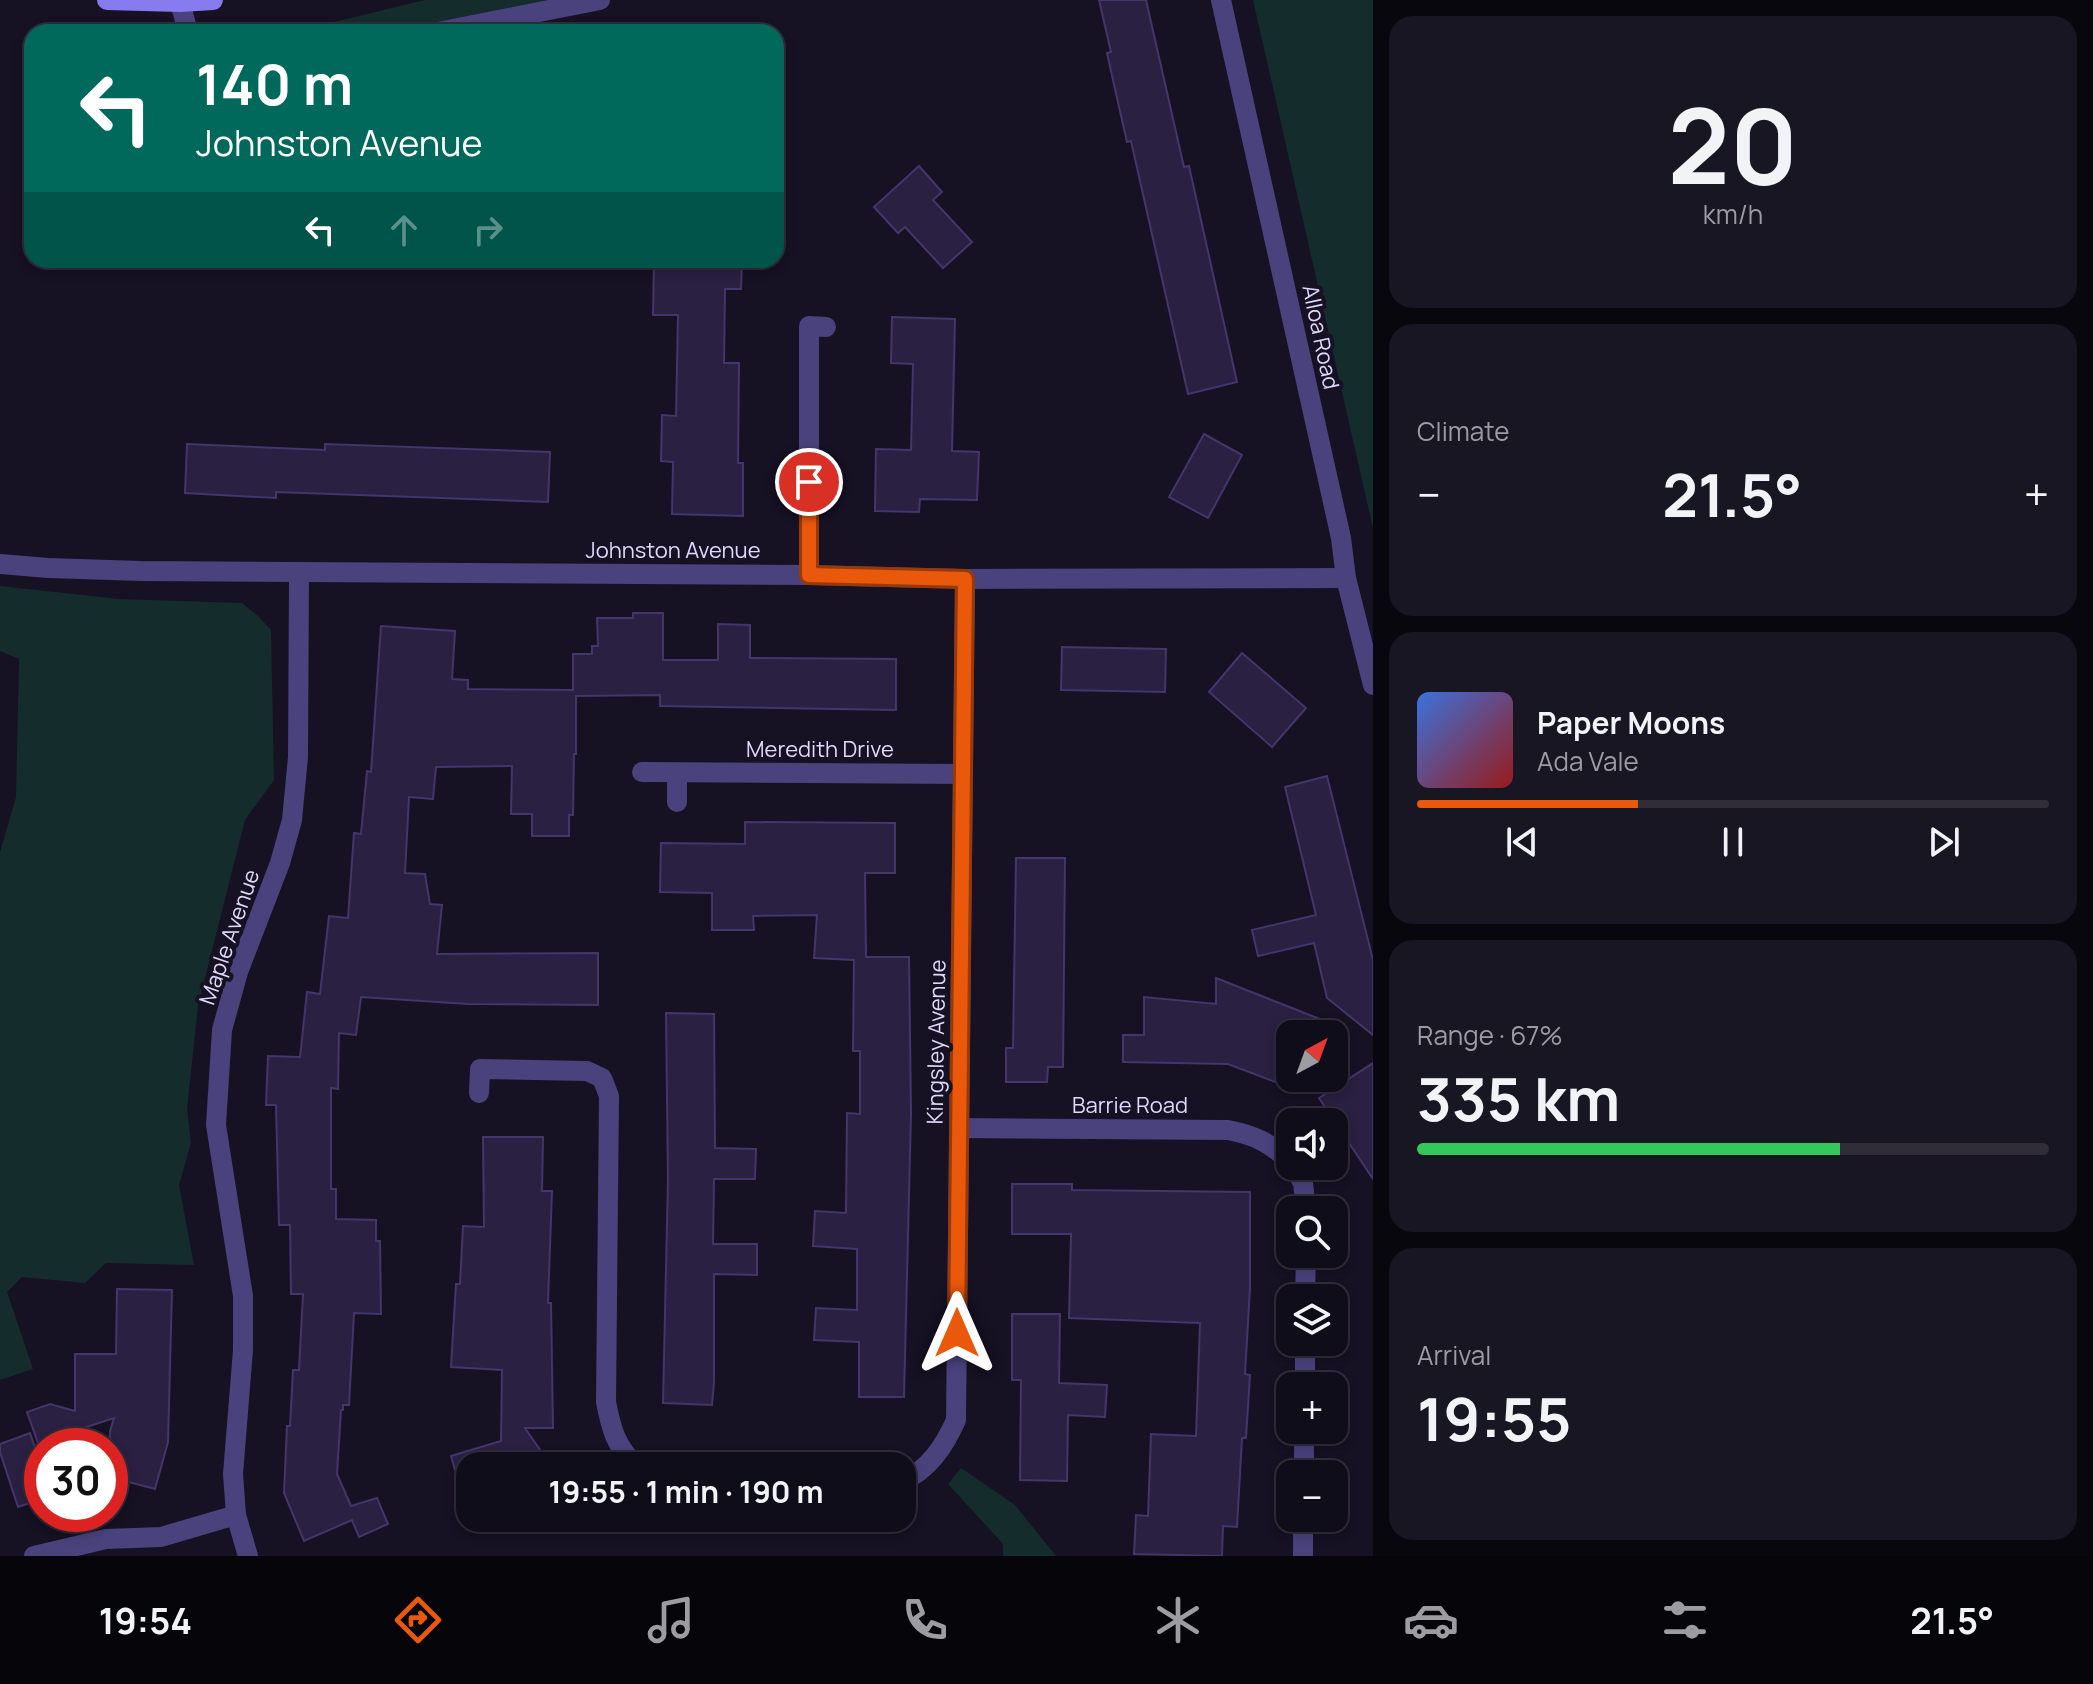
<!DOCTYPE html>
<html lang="en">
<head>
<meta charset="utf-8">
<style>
  body { margin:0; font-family:Manrope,sans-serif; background:#191623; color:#f1f3f6; height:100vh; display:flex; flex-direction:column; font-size:30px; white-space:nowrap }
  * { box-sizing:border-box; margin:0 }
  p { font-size:26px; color:#9c9ca2 }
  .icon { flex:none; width:44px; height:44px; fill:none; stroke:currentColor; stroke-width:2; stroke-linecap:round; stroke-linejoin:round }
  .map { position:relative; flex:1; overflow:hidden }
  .side { display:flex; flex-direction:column; gap:16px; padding:16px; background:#09070e; width:720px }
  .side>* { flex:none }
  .banner { position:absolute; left:24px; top:24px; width:760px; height:244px; border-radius:24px; box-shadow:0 4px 12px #0003,0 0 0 2px #302d39; background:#00695c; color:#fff; overflow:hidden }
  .needle { width:52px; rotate:41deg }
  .tools { position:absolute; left:1276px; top:1020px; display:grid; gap:16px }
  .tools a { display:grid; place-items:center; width:72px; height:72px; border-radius:16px; background:#100d1a; box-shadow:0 4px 12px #0003,0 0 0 2px #302d39; font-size:40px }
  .speed { position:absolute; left:24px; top:1428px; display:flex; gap:16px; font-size:40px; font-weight:700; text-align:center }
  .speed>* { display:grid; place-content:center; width:104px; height:104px; border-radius:50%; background:#100d1a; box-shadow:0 4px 12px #0003,0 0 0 2px #302d39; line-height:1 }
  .speed .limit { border:12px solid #d22; background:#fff; color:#111 }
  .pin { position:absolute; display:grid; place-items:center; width:68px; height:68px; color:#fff; margin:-34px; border:4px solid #fff; border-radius:50%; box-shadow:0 2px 8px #0007 }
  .me { position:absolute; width:88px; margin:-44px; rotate:0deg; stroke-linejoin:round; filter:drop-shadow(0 0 6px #0008) }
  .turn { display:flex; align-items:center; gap:28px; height:168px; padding:0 40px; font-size:36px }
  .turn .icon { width:104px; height:104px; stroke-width:2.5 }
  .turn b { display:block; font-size:56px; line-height:68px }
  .lanes { display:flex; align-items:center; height:76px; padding:0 40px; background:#0003; justify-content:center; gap:40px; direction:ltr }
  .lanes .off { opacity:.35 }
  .big { font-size:60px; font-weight:700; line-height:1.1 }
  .side .tile { flex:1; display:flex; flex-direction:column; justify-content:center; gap:12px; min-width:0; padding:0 28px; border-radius:24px; background:#191623 }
  .side .dial { align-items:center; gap:0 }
  .dial b { font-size:104px; line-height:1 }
  .song { display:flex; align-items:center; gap:24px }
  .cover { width:96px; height:96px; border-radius:12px; background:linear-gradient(135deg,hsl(220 70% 55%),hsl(0 70% 35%)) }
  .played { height:8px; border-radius:4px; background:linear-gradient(90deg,#ea580c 35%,#302d39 35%) }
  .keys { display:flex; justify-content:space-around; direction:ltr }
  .heat { display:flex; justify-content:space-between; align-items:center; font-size:44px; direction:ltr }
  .charge { height:12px; border-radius:6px; background:linear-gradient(90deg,#34c759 67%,#302d39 0) }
  .trip { position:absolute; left:456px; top:1452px; width:460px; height:80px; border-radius:24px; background:#100d1a; box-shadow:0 4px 12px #0003,0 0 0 2px #302d39; font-weight:700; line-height:80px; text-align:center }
  .menu { display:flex; height:128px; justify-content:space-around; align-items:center; background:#06050a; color:#9c9ca2 }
  .menu .icon { width:56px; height:56px }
  .menu .active { color:#ea580c }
  .menu b { font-size:36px; color:#f1f3f6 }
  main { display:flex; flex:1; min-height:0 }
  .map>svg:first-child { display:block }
</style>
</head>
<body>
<main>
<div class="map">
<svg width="1373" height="1556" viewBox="0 0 1373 1556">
  <rect width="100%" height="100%" fill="#161123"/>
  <g fill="#152c2d">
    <path d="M425 0H551L392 32H293Z"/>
    <path d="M1253 0H1373V524H1372Z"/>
    <path d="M0 586 119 599 242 603 258 616 271 630 274 780 245 820 198 1006 187 1109 191 1143 179 1185 194 1265 106 1263 85 1283 22 1277 7 1292 33 1369 0 1380V852L16 797 19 659 0 651Z"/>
    <path d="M961 1468 1015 1505 1056 1556H1003V1544L948 1484Z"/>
  </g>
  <g fill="#292042" stroke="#44356b" stroke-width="2">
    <path d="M1099 0H1146L1184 167 1189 166 1237 382 1188 394 1131 141 1127 142 1117 98 1107 53 1111 52Z"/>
    <path d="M919 166 942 192 933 200 972 242 943 268 905 227 898 233 874 207Z"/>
    <path d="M654 260H742L741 289H725L724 363H739L738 463H743V516L672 514 673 462 661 461 662 415 676 416 678 315H653Z"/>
    <path d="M892 317 955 319 952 451 979 452 977 500 920 499 919 512 875 511 876 449 911 450 913 364 891 363Z"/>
    <path d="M1204 434 1242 455 1208 518 1169 497Z"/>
    <path d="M187 444 325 450V444L550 452 548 502 276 492V498L185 493Z"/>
    <path d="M633 613H663V660H718V624L750 625V658L896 659V710L660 706V695L576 696V754H574L573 815H569V836H532V814H511L512 766 436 767 433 799 409 797 405 873 425 874 430 904 442 905 437 954 598 953V1005L468 1004 361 997 356 1035 339 1033 338 1089 331 1088V1189H336V1219L376 1220V1241H380L381 1314 354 1313 349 1405H343V1410H341L337 1474 351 1506 377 1498 388 1524 359 1537 352 1520 304 1541 284 1493 287 1426H290L293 1370H299L303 1294H291L290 1225H279L276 1105H266L268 1056 300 1057 307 992 320 994 329 916 348 918 354 833 361 834 367 771 371 772 381 626 455 631 452 679 468 680V689L573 690V654H592V646H598L597 618H633Z"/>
    <path d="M1062 647 1166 649 1165 692 1061 690Z"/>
    <path d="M1242 653 1306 708 1272 747 1209 692Z"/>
    <path d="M1327 776 1373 960V1035L1327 998 1314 943 1258 956 1252 930 1316 915 1285 787Z"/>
    <path d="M745 822 895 823V873H865L866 957H909L911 1113 904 1397H859V1342L814 1340 816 1308 857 1310V1249L813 1246 815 1211 846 1213 847 1113 860 1114V1051H853L854 960 814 958 817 915 753 916 754 930H712V893L660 892 661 843 745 844Z"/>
    <path d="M1016 858H1065L1063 1067H1048L1047 1082H1006V1048H1013Z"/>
    <path d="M1216 978 1325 1021 1320 1034H1290V1078H1304L1299 1091 1228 1064 1123 1062V1035H1144V997L1216 1004Z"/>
    <path d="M666 1013 714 1014 715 1148 756 1149 755 1179H714L713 1244H757V1275L714 1274V1382L712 1405 663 1403 668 1179Z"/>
    <path d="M1373 1063V1179L1319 1098Z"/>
    <path d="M483 1137H543L542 1191H552L548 1303H551L553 1428H525L551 1466H470V1487L461 1490 451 1456 501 1441 502 1370 451 1367 456 1284H460L463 1226 484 1227Z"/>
    <path d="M1012 1184H1072V1190L1250 1192V1288L1245 1374 1250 1375 1246 1438H1242L1237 1527 1223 1526 1222 1556 1134 1554 1136 1515 1148 1516 1151 1434 1196 1436 1200 1323 1069 1318 1071 1234H1012Z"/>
    <path d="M117 1289 172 1290 168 1442 155 1489 110 1477V1431L114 1418 38 1443 27 1412 50 1404 75 1411V1354H116Z"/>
    <path d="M1012 1314H1060L1059 1383 1107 1385 1105 1417 1068 1415 1067 1481 1020 1480 1021 1380H1012Z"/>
    <path d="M30 1433 42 1469V1499L18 1507 0 1452V1444Z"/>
    <path d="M525 1518H569L547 1533H536Z"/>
  </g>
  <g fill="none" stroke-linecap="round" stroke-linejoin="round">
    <g stroke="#49427d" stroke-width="20">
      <path d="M1221 0 1341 538 1346 578 1373 685"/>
      <path d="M180 2 188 32"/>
      <path d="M438 32 600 0"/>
      <path d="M0 564 48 568 141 571 809 575 965 579 1346 578"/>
      <path d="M809 575V326L826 327"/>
      <path d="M642 772 962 774"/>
      <path d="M677 802V773"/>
      <path d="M479 1093 480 1069 587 1071 602 1078 609 1096 606 1402C611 1428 616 1448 637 1466"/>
      <path d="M959 1128 1228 1130C1254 1135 1271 1143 1290 1162"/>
      <path d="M1293 1166 1303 1183 1306 1210"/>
      <path d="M1305 1298 1306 1254"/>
      <path d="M1305 1386V1342"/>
      <path d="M1304 1474V1430"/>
      <path d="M902 1482C929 1469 944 1447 956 1420L965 579"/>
      <path d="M34 1556 106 1539 161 1537 236 1515"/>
      <path d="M248 1556 236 1515 233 1474 243 1350V1296L216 1125 222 1030 238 972 280 863 292 820 298 757 299 572"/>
      <path d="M1303 1556V1518"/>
    </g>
    <path stroke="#877bef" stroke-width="20" d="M107 0 180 2 213 0"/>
  </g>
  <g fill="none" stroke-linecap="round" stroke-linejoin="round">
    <g stroke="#983908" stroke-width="20">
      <path id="route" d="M809 482V575L965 579 957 1333"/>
    </g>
    <use href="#route" stroke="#ea580c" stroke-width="14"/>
  </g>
  <g text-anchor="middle" stroke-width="8" stroke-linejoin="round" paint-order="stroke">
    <g font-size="22" fill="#dfd9fa" stroke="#161123">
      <text transform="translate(1321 337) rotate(78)" y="8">Alloa Road</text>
      <text x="673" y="558">Johnston Avenue</text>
      <text x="820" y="757">Meredith Drive</text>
      <text transform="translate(229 937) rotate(-71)" y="8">Maple Avenue</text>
      <text transform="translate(936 1042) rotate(-89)" y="8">Kingsley Avenue</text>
      <text x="1130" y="1113">Barrie Road</text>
    </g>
  </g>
</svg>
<div class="tools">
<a><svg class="needle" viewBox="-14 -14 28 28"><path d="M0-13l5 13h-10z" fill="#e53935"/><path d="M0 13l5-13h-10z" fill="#9c9ca2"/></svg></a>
<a><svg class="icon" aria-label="sound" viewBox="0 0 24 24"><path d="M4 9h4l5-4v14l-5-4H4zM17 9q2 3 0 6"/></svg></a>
<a><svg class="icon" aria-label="search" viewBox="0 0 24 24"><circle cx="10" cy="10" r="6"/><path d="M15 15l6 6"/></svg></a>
<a><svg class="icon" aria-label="layers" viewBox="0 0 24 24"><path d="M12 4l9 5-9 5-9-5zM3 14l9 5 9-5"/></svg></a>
<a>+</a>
<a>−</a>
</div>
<div class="speed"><div class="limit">30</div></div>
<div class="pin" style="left:809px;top:482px;background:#d93025"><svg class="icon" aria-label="arrive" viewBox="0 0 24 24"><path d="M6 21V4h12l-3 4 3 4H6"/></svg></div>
<svg class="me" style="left:957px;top:1333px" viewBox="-20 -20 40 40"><path d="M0-17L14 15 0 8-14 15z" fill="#ea580c" stroke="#fff" stroke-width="4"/></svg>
<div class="trip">19:55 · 1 min · 190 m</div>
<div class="banner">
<div class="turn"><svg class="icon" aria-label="left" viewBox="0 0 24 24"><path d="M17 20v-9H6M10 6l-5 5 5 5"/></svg><div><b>140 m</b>Johnston Avenue</div></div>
<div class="lanes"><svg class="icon" aria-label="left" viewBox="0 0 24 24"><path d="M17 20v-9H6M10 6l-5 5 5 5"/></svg><svg class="icon off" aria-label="ahead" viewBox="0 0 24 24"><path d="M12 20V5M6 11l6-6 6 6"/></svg><svg class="icon off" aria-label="right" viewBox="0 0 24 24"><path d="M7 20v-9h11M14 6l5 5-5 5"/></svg></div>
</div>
</div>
<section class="side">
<div class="tile dial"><b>20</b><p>km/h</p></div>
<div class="tile"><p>Climate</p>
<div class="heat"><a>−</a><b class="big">21.5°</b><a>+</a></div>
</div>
<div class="tile">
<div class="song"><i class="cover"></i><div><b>Paper Moons</b><p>Ada Vale</p></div></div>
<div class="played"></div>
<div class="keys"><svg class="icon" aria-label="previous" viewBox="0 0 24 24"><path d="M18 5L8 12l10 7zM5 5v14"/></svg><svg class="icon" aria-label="pause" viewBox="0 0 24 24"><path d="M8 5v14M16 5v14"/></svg><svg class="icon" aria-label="next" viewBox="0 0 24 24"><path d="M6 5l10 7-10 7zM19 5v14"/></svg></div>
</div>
<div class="tile"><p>Range · 67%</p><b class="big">335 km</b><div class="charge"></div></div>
<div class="tile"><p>Arrival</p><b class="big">19:55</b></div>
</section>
</main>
<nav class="menu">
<b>19:54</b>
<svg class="icon active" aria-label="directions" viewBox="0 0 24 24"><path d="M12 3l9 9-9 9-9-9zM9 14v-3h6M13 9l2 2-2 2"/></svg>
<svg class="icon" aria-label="music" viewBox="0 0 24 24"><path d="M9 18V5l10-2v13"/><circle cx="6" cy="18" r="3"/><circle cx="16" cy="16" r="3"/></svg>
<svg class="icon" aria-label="phone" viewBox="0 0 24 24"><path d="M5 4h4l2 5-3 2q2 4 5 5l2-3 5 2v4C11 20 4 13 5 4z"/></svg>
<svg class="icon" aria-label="climate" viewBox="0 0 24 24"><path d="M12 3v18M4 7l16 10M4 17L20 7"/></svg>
<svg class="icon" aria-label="car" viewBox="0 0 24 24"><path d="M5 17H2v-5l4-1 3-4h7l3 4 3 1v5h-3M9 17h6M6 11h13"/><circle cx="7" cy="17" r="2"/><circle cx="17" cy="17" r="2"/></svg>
<svg class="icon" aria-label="filters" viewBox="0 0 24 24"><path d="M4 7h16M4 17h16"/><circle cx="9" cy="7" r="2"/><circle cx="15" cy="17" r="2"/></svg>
<b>21.5°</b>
</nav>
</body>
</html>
